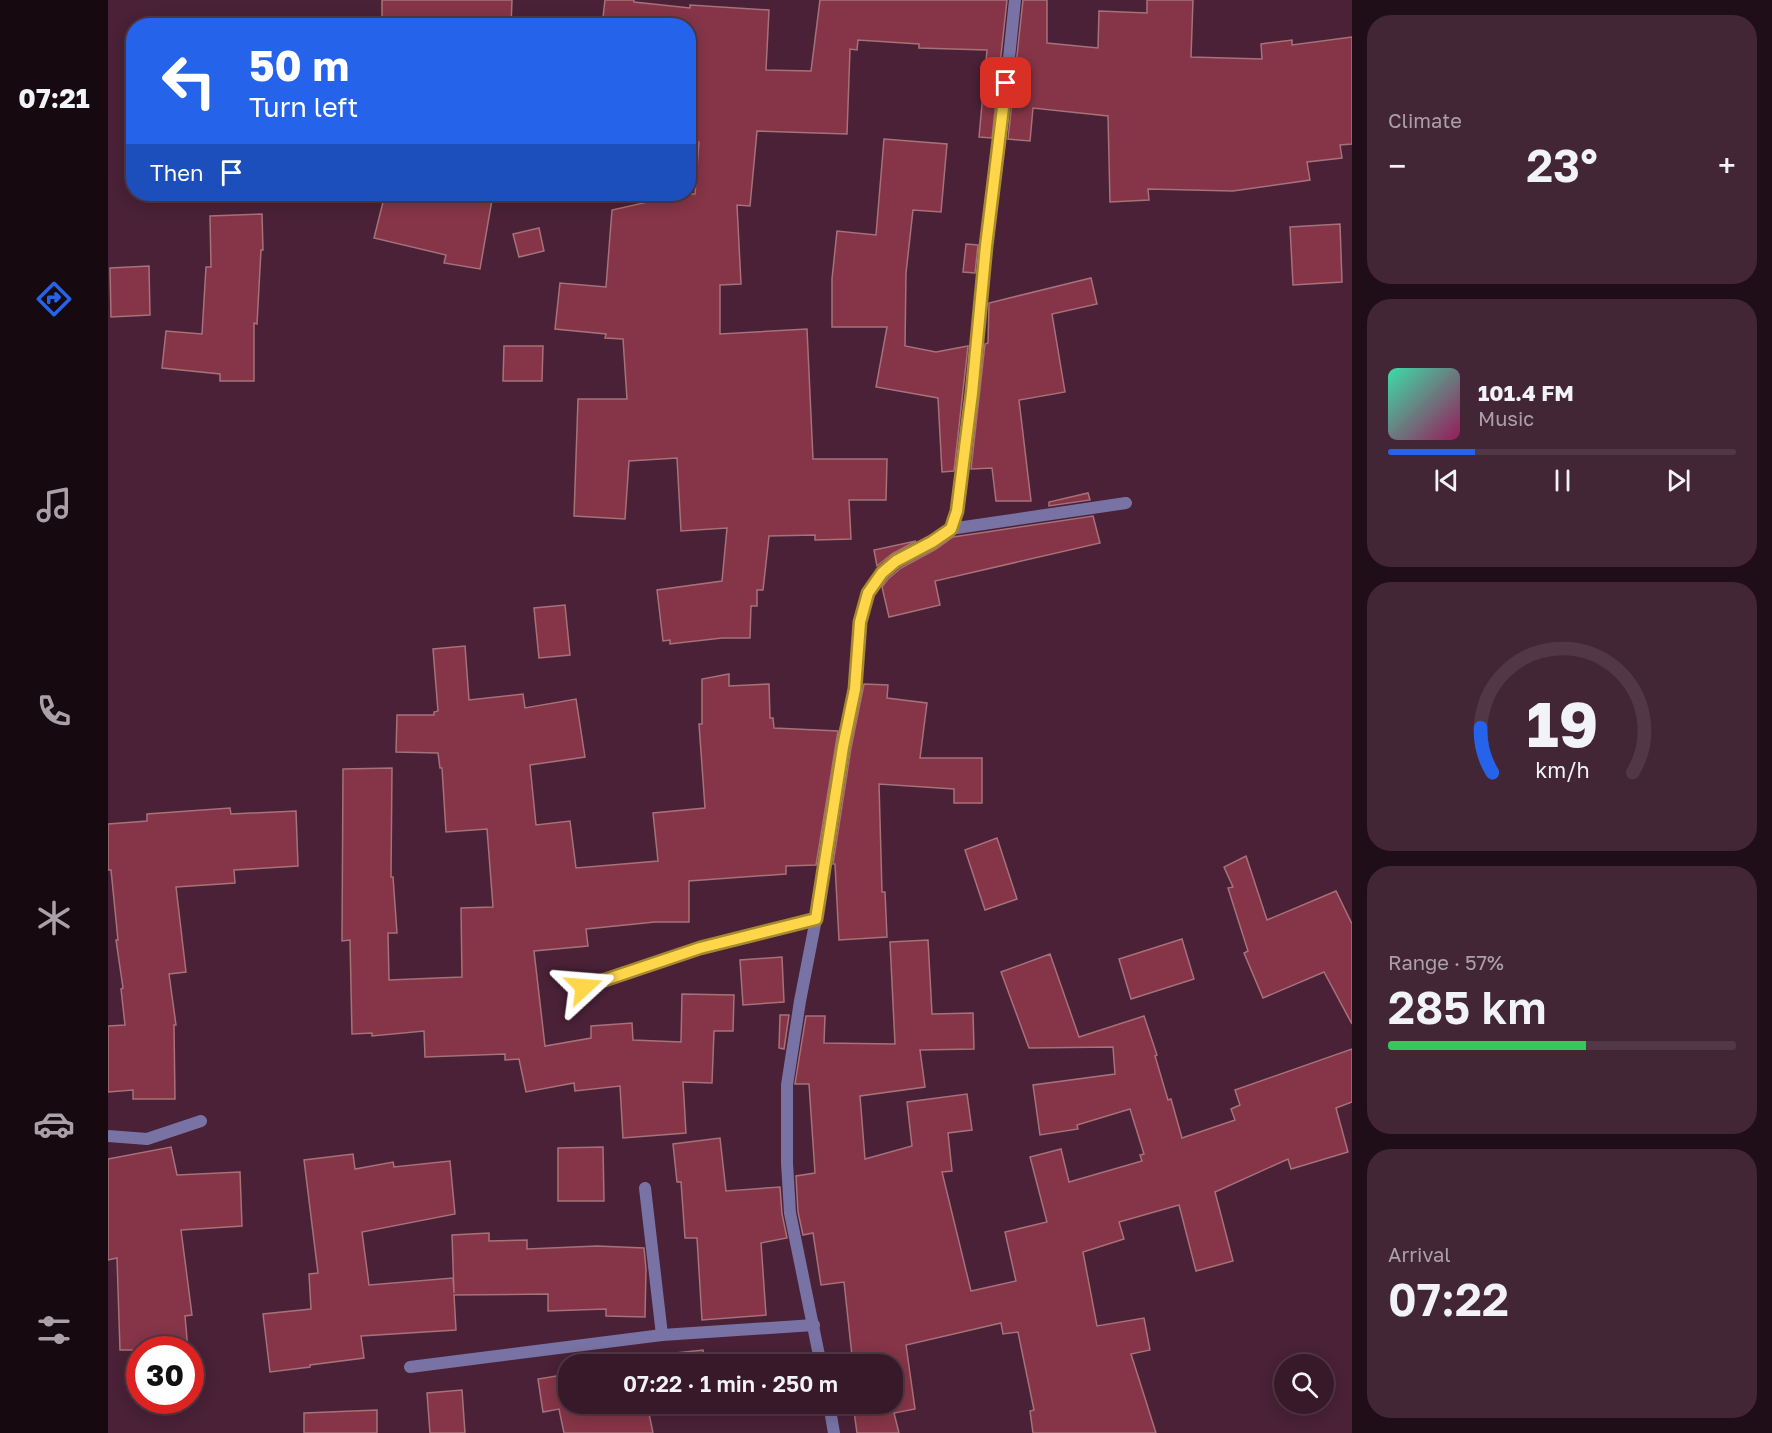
<!DOCTYPE html>
<html lang="en">
<head>
<meta charset="utf-8">
<style>
  body { margin:0; font-family:"Golos Text",sans-serif; background:#432635; color:#f1f3f6; height:100vh; display:flex; flex-direction:column; font-size:22px; white-space:nowrap }
  * { box-sizing:border-box; margin:0 }
  p { font-size:20px; color:#aba0a8 }
  .icon { flex:none; width:33px; height:33px; fill:none; stroke:currentColor; stroke-width:2; stroke-linecap:round; stroke-linejoin:round }
  .map { position:relative; flex:1; overflow:hidden }
  .drawer { display:flex; flex-direction:column; gap:15px; padding:15px; background:#1f0e17; width:420px }
  .drawer>* { flex:none }
  .guide { position:absolute; left:18px; top:18px; width:570px; height:183px; border-radius:24px; box-shadow:0 3px 15px #0003,0 0 0 2px #523846; background:#2563eb; color:#fff; overflow:hidden }
  .buttons { position:absolute; left:1166px; top:1354px; display:grid; gap:12px }
  .buttons a { display:grid; place-items:center; width:60px; height:60px; border-radius:50%; background:#381929; box-shadow:0 3px 15px #0003,0 0 0 2px #523846; font-size:30px }
  .speed { position:absolute; left:18px; top:1336px; display:flex; gap:12px; font-size:30px; font-weight:700; text-align:center }
  .speed>* { display:grid; place-content:center; width:78px; height:78px; border-radius:50%; background:#381929; box-shadow:0 3px 15px #0003,0 0 0 2px #523846; line-height:1 }
  .speed .limit { border:9px solid #d22; background:#fff; color:#111 }
  .pin { position:absolute; display:grid; place-items:center; width:51px; height:51px; color:#fff; margin:-26px; border-radius:12px; box-shadow:0 3px 9px #0006 }
  .me { position:absolute; width:66px; margin:-33px; rotate:71deg; stroke-linejoin:round; filter:drop-shadow(0 0 4px #0008) }
  .turn { display:flex; align-items:center; gap:21px; height:126px; padding:0 24px; font-size:27px }
  .turn .icon { width:78px; height:78px; stroke-width:2.5 }
  .turn b { display:block; font-size:42px; line-height:51px }
  .then { display:flex; align-items:center; height:57px; padding:0 24px; background:#0003; gap:12px; font-size:22px }
  .big { font-size:45px; font-weight:600; line-height:1.1 }
  .drawer .widget { flex:1; display:flex; flex-direction:column; justify-content:center; gap:9px; min-width:0; padding:0 21px; border-radius:24px; background:#432635 }
  .drawer .dial { align-items:center; gap:0 }
  .dial svg { height:156px; overflow:visible; fill:none; stroke:#523846; stroke-width:7; stroke-linecap:round; text-anchor:middle }
  .dial text { fill:#f1f3f6; stroke:none }
  .song { display:flex; align-items:center; gap:18px }
  .cover { width:72px; height:72px; border-radius:9px; background:linear-gradient(135deg,hsl(160 70% 55%),hsl(330 70% 35%)) }
  .played { height:6px; border-radius:3px; background:linear-gradient(90deg,#2563eb 25%,#523846 25%) }
  .keys { display:flex; justify-content:space-around; direction:ltr }
  .heat { display:flex; justify-content:space-between; align-items:center; font-size:33px; direction:ltr }
  .charge { height:9px; border-radius:4px; background:linear-gradient(90deg,#34c759 57%,#523846 0) }
  .trip { position:absolute; left:450px; top:1354px; width:345px; height:60px; border-radius:24px; background:#381929; box-shadow:0 3px 15px #0003,0 0 0 2px #523846; font-weight:600; line-height:60px; text-align:center }
  main { display:flex; flex:1; min-height:0 }
  .menu { display:flex; flex-direction:column; width:108px; justify-content:space-around; align-items:center; background:#160a10; color:#aba0a8 }
  .menu .icon { width:42px; height:42px }
  .menu .selected { color:#2563eb }
  .menu b { font-size:27px; color:#f1f3f6 }
  .map>svg:first-child { display:block }
</style>
</head>
<body>
<main>
<nav class="menu">
<b>07:21</b>
<svg class="icon selected" aria-label="directions" viewBox="0 0 24 24"><path d="M12 3l9 9-9 9-9-9zM9 14v-3h6M13 9l2 2-2 2"/></svg>
<svg class="icon" aria-label="music" viewBox="0 0 24 24"><path d="M9 18V5l10-2v13"/><circle cx="6" cy="18" r="3"/><circle cx="16" cy="16" r="3"/></svg>
<svg class="icon" aria-label="phone" viewBox="0 0 24 24"><path d="M5 4h4l2 5-3 2q2 4 5 5l2-3 5 2v4C11 20 4 13 5 4z"/></svg>
<svg class="icon" aria-label="climate" viewBox="0 0 24 24"><path d="M12 3v18M4 7l16 10M4 17L20 7"/></svg>
<svg class="icon" aria-label="car" viewBox="0 0 24 24"><path d="M5 17H2v-5l4-1 3-4h7l3 4 3 1v5h-3M9 17h6M6 11h13"/><circle cx="7" cy="17" r="2"/><circle cx="17" cy="17" r="2"/></svg>
<svg class="icon" aria-label="filters" viewBox="0 0 24 24"><path d="M4 7h16M4 17h16"/><circle cx="9" cy="7" r="2"/><circle cx="15" cy="17" r="2"/></svg>
</nav>
<div class="map">
<svg width="1244" height="1433" viewBox="0 0 1244 1433">
  <rect width="100%" height="100%" fill="#4a2137"/>
  <g fill="#853547" stroke="#a77179" stroke-width="1.5">
    <path d="M274 0H404L403 26H274Z"/>
    <path d="M497 0H526V2L582 8V5L661 10 658 70 703 71 712 0H899L884 138 871 137 879 50 811 48V44L750 40 749 50 742 49 739 134 649 131 642 206 629 205 633 284 612 285V334L699 329 705 459H779L778 500H741L743 539 707 540V535L661 536 655 590H649V606H643L642 638H614L562 644V640L555 641 549 590 614 581 619 528 573 531 569 458 521 461 517 519 466 516 470 399H519L515 339 497 338 498 334 447 329 452 283 498 287 504 210 575 194H587L591 142 580 140V26H494Z"/>
    <path d="M915 0H939V43L990 48 991 11 1039 13V0H1085L1083 57 1154 59 1153 44 1184 40V45L1244 37V144L1232 145 1234 158 1199 162 1202 180 1125 191 1040 189 1041 200 1002 202 1000 116 925 108 922 141 900 139Z"/>
    <path d="M776 139 839 144 833 212 805 210 798 273 797 346 828 352 860 346 846 471 834 472 830 398 768 387 779 327H724V279L729 231 768 235Z"/>
    <path d="M277 194H385L372 269 336 263 338 255 266 238Z"/>
    <path d="M154 214 155 250H153L149 324 146 323V381H112V374L54 368 58 331 94 334 98 267H103L102 216Z"/>
    <path d="M1232 224 1234 282 1185 285 1182 227Z"/>
    <path d="M431 228 436 251 411 257 405 234Z"/>
    <path d="M858 244 870 245 867 273 855 272Z"/>
    <path d="M41 266 42 315 3 317 2 268Z"/>
    <path d="M983 278 989 304 944 314 957 392 911 400 923 501H888L884 468 863 469 877 344 880 343 881 303Z"/>
    <path d="M396 346H435L434 381H395Z"/>
    <path d="M980 493 982 500 941 506V502Z"/>
    <path d="M985 516 992 543 827 581 832 605 781 617 774 587 780 579 793 568 828 549 845 537Z"/>
    <path d="M808 541 784 554 769 566 766 550Z"/>
    <path d="M457 605 462 655 431 658 426 608Z"/>
    <path d="M357 646 361 700 415 694 417 708 468 699 477 757 422 765 428 825 462 821 468 868 550 861 545 813 597 808 591 724H594V679L621 674V686L661 684 662 718H665L666 728 730 731 708 865 678 866V874L581 881V922H547L478 929 480 946 426 951 437 1046 483 1038V1026L524 1023 525 1040 573 1042 574 994 626 995 625 1031H606L604 1083 575 1082 578 1133 515 1138 512 1086 467 1091 466 1083 418 1092 411 1059 397 1060V1054L317 1057 316 1031 264 1036V1033L244 1034 242 940 234 941 235 769 284 768 283 877H285L289 933H280L281 980 354 977 353 908 385 907 379 829 338 832 334 768H332L330 753 288 752 289 715H326V712L330 711 325 649Z"/>
    <path d="M756 684 780 685 779 698 819 703 812 758H874V803H846V789L771 784 774 892H777L779 937 731 940 727 864H725L743 748Z"/>
    <path d="M122 808 123 814 188 811 190 866 126 870 127 883 68 887 78 972 61 974 68 1025H66L67 1099H25V1090L0 1092V1026L17 1025 13 989 15 988 8 940H10L3 870H0V824L39 821V814Z"/>
    <path d="M889 838 909 899 877 910 857 850Z"/>
    <path d="M1138 856 1159 920 1228 891 1244 924V1024L1216 972 1155 998 1136 953 1140 951 1120 888 1125 887 1116 867Z"/>
    <path d="M1074 939 1086 979 1023 999 1011 959Z"/>
    <path d="M820 940 824 1014 865 1013 866 1049 812 1050 817 1087 752 1096 757 1159 804 1146 799 1102 859 1094 864 1130 840 1133 844 1171 834 1172 863 1291 908 1281 897 1232 939 1222 922 1157 953 1149 961 1182 1034 1161 1032 1155 1036 1154 1022 1109 969 1125 970 1129 932 1135 925 1085 1007 1074 1005 1047 921 1048 893 972 942 954 971 1037 1036 1016 1049 1055 1047 1056 1060 1100 1063 1099 1074 1138 1127 1120 1123 1109 1132 1105 1127 1090 1244 1049V1102L1228 1108 1240 1152 1183 1169 1180 1159 1107 1192 1125 1261 1088 1271 1071 1205 1011 1222 1016 1239 975 1252 989 1326 1036 1318 1042 1350 1023 1354 1048 1433H925L922 1411 926 1410 910 1332 895 1334 893 1323 798 1345 807 1409 786 1413 791 1433H749L745 1404H784V1365H745L736 1282 713 1285 705 1233 695 1235 690 1212 688 1176 707 1173 701 1084H687L698 1016H717L716 1043 787 1044 782 942Z"/>
    <path d="M674 957 676 1002 635 1005 632 960Z"/>
    <path d="M672 1015H681L676 1049 671 1048Z"/>
    <path d="M612 1138 618 1191 672 1187 674 1214 679 1238 653 1243 658 1315 594 1320 589 1238H577L573 1182H569L565 1144Z"/>
    <path d="M63 1147 69 1175 132 1172 134 1226 73 1230 84 1315 77 1316 80 1350H12L9 1258 0 1260V1159Z"/>
    <path d="M495 1147 496 1201H450V1148Z"/>
    <path d="M245 1154 247 1169 285 1162 286 1167 342 1161 347 1214 254 1232 261 1285 345 1278 346 1293 344 1235 381 1233V1241L419 1240V1249L489 1246 536 1248 538 1269 537 1317 498 1316V1309L440 1311V1294L346 1295 348 1330 253 1336 256 1358 202 1365V1367L162 1372 155 1314 203 1309 201 1274 210 1273 196 1160Z"/>
    <path d="M595 1350 597 1365H550L549 1355Z"/>
    <path d="M454 1375 458 1404H539L545 1433H456L451 1409 435 1412 430 1379Z"/>
    <path d="M354 1390 357 1433H322L319 1393Z"/>
    <path d="M554 1404H601V1407L555 1412Z"/>
    <path d="M269 1410V1433H196V1413Z"/>
  </g>
  <g fill="none" stroke-linecap="round" stroke-linejoin="round">
    <path stroke="#7973a5" stroke-width="12" d="M842 529 1018 503"/>
    <g stroke="#7973a5" stroke-width="12">
      <path d="M476 987 592 948 708 919"/>
      <path d="M0 1136 39 1139 93 1121"/>
      <path d="M537 1188 554 1335"/>
      <path d="M713 1365 682 1213 679 1163V1085L692 1001 708 919 735 747 747 689 752 622 760 593 774 573 788 561 824 542 842 529 849 511 864 393 878 246 894 125 907 0"/>
      <path d="M302 1367 554 1335 706 1325"/>
      <path d="M721 1404 726 1433"/>
    </g>
  </g>
  <g fill="none" stroke-linecap="round" stroke-linejoin="round">
    <g stroke="#a68a30" stroke-width="15">
      <path id="route" d="M476 987 592 948 708 919 735 747 747 689 752 622 760 593 774 573 788 561 824 542 843 529 849 511 864 393 878 246 898 83"/>
    </g>
    <use href="#route" stroke="#ffd54a" stroke-width="10"/>
  </g>
</svg>
<div class="buttons">
<a><svg class="icon" aria-label="search" viewBox="0 0 24 24"><circle cx="10" cy="10" r="6"/><path d="M15 15l6 6"/></svg></a>
</div>
<div class="speed"><div class="limit">30</div></div>
<div class="pin" style="left:898px;top:83px;background:#d93025"><svg class="icon" aria-label="arrive" viewBox="0 0 24 24"><path d="M6 21V4h12l-3 4 3 4H6"/></svg></div>
<svg class="me" style="left:476px;top:987px" viewBox="-20 -20 40 40"><path d="M0-17L14 15 0 8-14 15z" fill="#ffd54a" stroke="#fff" stroke-width="4"/></svg>
<div class="trip">07:22 · 1 min · 250 m</div>
<div class="guide">
<div class="turn"><svg class="icon" aria-label="left" viewBox="0 0 24 24"><path d="M17 20v-9H6M10 6l-5 5 5 5"/></svg><div><b>50 m</b>Turn left</div></div>
<div class="then">Then<svg class="icon" aria-label="arrive" viewBox="0 0 24 24"><path d="M6 21V4h12l-3 4 3 4H6"/></svg></div>
</div>
</div>
<section class="drawer">
<div class="widget"><p>Climate</p>
<div class="heat"><a>−</a><b class="big">23°</b><a>+</a></div>
</div>
<div class="widget">
<div class="song"><i class="cover"></i><div><b>101.4 FM</b><p>Music</p></div></div>
<div class="played"></div>
<div class="keys"><svg class="icon" aria-label="previous" viewBox="0 0 24 24"><path d="M18 5L8 12l10 7zM5 5v14"/></svg><svg class="icon" aria-label="pause" viewBox="0 0 24 24"><path d="M8 5v14M16 5v14"/></svg><svg class="icon" aria-label="next" viewBox="0 0 24 24"><path d="M6 5l10 7-10 7zM19 5v14"/></svg></div>
</div>
<div class="widget dial"><svg viewBox="0 0 100 80">
<path d="M14 69A42 42 0 1 1 86 69"/>
<path d="M14 69A42 42 0 0 1 8 46" stroke="#2563eb"/>
<text x="50" y="56" font-size="32" font-weight="700">19</text>
<text x="50" y="72" font-size="11">km/h</text>
</svg></div>
<div class="widget"><p>Range · 57%</p><b class="big">285 km</b><div class="charge"></div></div>
<div class="widget"><p>Arrival</p><b class="big">07:22</b></div>
</section>
</main>
</body>
</html>
